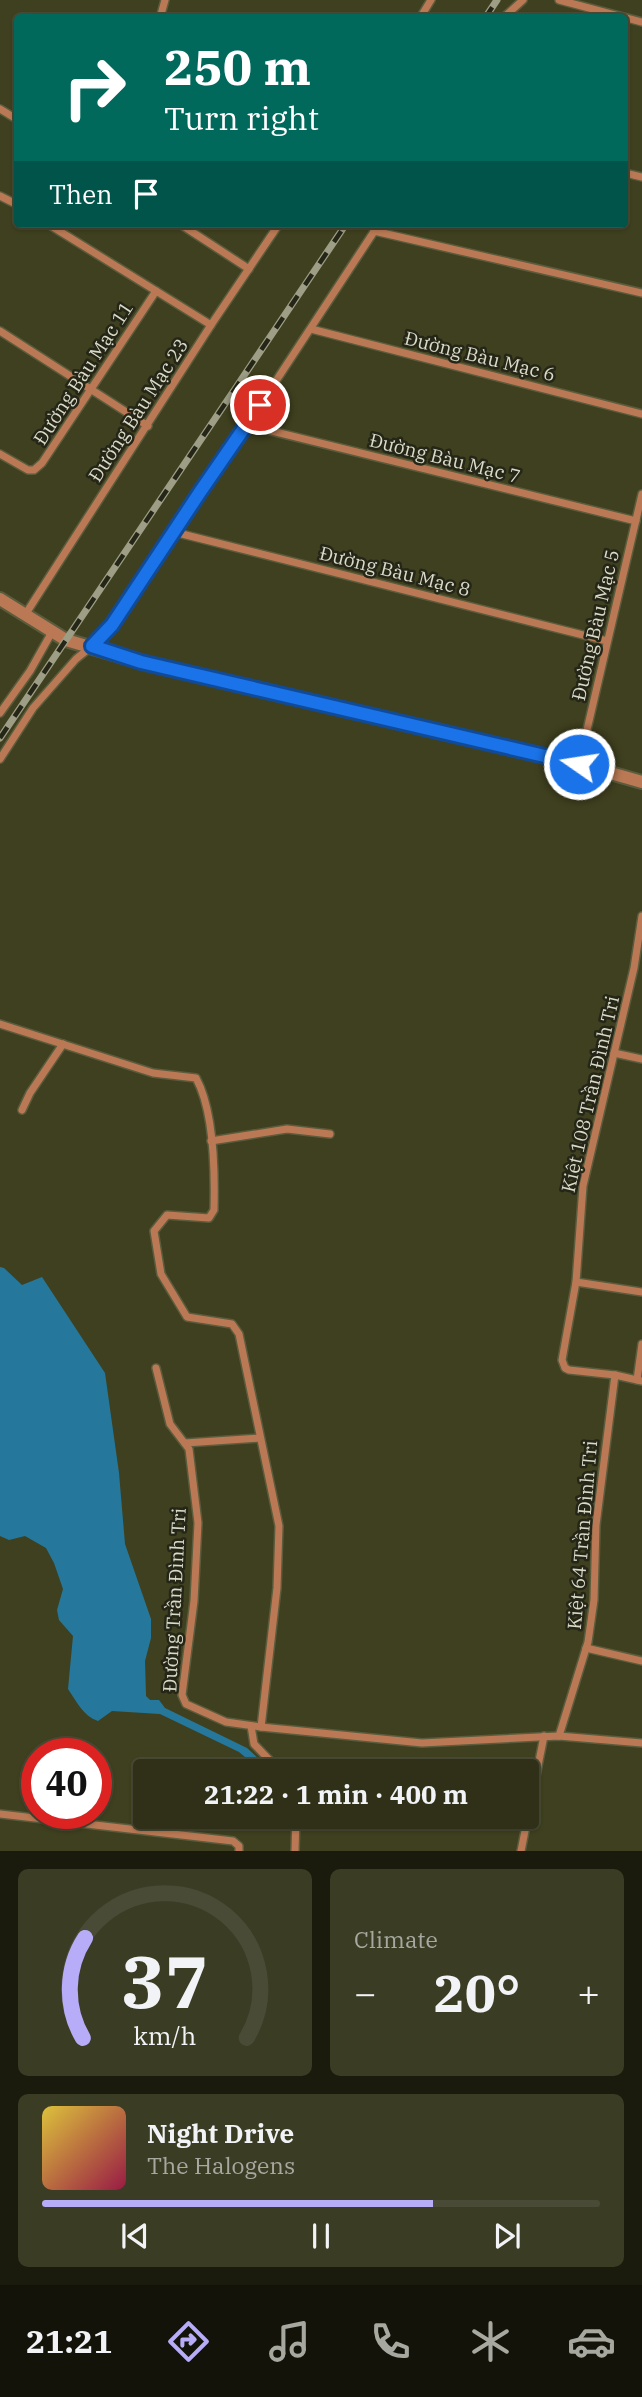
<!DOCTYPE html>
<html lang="en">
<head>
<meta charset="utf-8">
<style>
  body { margin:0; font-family:"IBM Plex Serif",serif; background:#3b3c24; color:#f1f3f6; height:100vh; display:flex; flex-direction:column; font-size:26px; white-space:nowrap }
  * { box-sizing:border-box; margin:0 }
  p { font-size:23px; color:#a7a9a1 }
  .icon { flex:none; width:38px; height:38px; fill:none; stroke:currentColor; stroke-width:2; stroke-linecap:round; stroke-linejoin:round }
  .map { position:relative; height:1851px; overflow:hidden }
  .details { display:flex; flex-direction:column; gap:18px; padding:18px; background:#1a1a0d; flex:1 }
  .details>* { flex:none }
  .banner { position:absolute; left:14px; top:14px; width:614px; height:214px; border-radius:7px; box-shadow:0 2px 5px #0004,0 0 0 2px #4a4b36; background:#00695c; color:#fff; overflow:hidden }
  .speed { position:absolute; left:21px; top:1738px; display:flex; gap:14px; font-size:35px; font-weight:700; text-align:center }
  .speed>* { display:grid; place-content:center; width:91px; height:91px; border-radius:50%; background:#2f3017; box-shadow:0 2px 5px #0004,0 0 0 2px #4a4b36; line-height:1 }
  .speed .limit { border:10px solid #d22; background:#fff; color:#111 }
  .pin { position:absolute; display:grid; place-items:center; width:60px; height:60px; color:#fff; margin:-30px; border:4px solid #fff; border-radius:50%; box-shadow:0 2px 7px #0007 }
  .me { position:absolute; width:77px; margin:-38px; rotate:283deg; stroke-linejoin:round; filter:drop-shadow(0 0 5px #0008) }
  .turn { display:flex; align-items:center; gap:24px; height:147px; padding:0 35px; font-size:32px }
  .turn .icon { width:91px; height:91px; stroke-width:2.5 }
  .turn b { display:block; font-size:49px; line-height:60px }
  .then { display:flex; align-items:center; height:66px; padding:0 35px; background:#0003; gap:14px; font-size:26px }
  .big { font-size:52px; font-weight:700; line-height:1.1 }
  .details .card { flex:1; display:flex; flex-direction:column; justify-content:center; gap:10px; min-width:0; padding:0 24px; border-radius:10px; background:#3b3c24 }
  .details .dial { align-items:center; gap:0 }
  .dial svg { height:182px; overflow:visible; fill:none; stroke:#4a4b36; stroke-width:7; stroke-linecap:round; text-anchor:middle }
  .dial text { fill:#f1f3f6; stroke:none }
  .song { display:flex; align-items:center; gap:21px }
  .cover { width:84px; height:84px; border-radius:10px; background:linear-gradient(135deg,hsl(50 70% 55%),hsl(340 70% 35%)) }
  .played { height:7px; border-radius:4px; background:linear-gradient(90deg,#b6acf8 70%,#4a4b36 70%) }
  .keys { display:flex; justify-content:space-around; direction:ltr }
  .heat { display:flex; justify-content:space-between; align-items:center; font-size:38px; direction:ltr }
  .details .tiles { flex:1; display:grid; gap:18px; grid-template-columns:1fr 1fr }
  .card:last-child { grid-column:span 2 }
  .trip { position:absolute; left:133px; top:1759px; width:406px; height:70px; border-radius:7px; background:#2f3017; box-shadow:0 2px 5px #0004,0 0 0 2px #4a4b36; font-weight:700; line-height:70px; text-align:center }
  .menu { display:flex; height:112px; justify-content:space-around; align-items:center; background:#131309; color:#a7a9a1 }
  .menu .icon { width:49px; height:49px }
  .menu .on { color:#b6acf8 }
  .menu b { font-size:32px; color:#f1f3f6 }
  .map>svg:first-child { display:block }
</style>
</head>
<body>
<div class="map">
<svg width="642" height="1851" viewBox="0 0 642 1851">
  <rect width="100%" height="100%" fill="#3f401f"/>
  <path fill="#25789b" d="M0 1267 4 1268 22 1285 42 1277 105 1373 119 1473 125 1544 151 1619V1638L145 1661 146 1696 150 1700H159L165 1708 247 1748 272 1771H262L239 1752 160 1714 112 1711 98 1721C83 1716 77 1702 68 1689L73 1636 59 1620 57 1610 63 1589 54 1563 46 1548 25 1536 9 1540 0 1536Z"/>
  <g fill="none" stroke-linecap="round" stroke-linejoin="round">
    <g stroke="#5b5c3d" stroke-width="10">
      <g id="minor">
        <path d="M559 0 642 22"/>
        <path d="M160 18 165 0"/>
        <path d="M420 18 431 0"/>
        <path d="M503 18 523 0"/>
        <path d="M0 109 18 120"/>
        <path d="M625 173 642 177"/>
        <path d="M0 196 18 205"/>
        <path d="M48 224 211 325"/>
        <path d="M180 224 249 269"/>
        <path d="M374 231 642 293"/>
        <path d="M311 329 642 414"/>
        <path d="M0 331 148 426"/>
        <path d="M247 425 636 521"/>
        <path d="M0 454 28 470H34L42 463 156 291"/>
        <path d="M174 532 607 641"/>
        <path d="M25 615 211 325 279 224"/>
        <path d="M0 713 30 671 52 632"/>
        <path d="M0 759 33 708 76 659 92 646 112 625 200 492 247 425 379 224"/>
        <path d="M579 764 642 494"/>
        <path d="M642 916 634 968 583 1186 576 1282 562 1360 565 1368 569 1370 615 1375 642 1381"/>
        <path d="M0 1024 153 1073 196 1078C214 1111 215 1171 214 1210L209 1218 167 1215 154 1231 161 1274 187 1317 232 1324 239 1334 279 1526 277 1588 261 1727"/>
        <path d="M614 1053 642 1059"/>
        <path d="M22 1110 30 1093 63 1044"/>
        <path d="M211 1141 287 1129 330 1134"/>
        <path d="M576 1282 642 1292"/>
        <path d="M156 1368 170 1424 189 1449 198 1523 194 1601 182 1695 186 1704 226 1722 261 1727 422 1743 559 1736 642 1743"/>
        <path d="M637 1380 642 1344"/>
        <path d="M185 1443 260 1438"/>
        <path d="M586 1648 642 1661"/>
        <path d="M251 1726 254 1744 280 1771"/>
        <path d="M559 1736 588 1642 594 1600 596 1525 615 1375"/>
        <path d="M0 1814 233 1841 239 1846V1851"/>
        <path d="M295 1851 296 1816"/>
        <path d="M521 1851 544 1736"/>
      </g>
    </g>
    <g stroke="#5b5c3d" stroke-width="16">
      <path id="tertiary" d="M0 599 66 640 141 662 579 764 642 782"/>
    </g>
    <use href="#minor" stroke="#ba7954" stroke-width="7"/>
    <use href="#tertiary" stroke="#ba7954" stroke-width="12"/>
    <g stroke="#9d9e85" stroke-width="7">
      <g id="rail">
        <path d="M485 18 497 0"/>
        <path d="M0 738 346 224"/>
      </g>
    </g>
    <use href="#rail" stroke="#252617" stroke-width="4.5" stroke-dasharray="13" stroke-linecap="butt"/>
  </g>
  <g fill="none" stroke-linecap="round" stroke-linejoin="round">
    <g stroke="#114b97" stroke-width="18">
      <path id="route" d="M260 405 200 492 112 625 92 646 141 662 579 764"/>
    </g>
    <use href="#route" stroke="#1a73e8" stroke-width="12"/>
  </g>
  <g text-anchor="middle" stroke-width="5" stroke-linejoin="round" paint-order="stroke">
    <g font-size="19" fill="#d9dac7" stroke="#252617">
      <text transform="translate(480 356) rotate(14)" y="7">Đường Bàu Mạc 6</text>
      <text transform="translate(83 373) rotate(-57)" y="7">Đường Bàu Mạc 11</text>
      <text transform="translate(138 410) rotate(-57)" y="7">Đường Bàu Mạc 23</text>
      <text transform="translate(445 458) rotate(14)" y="7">Đường Bàu Mạc 7</text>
      <text transform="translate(395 571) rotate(14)" y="7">Đường Bàu Mạc 8</text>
      <text transform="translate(595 625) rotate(-77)" y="7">Đường Bàu Mạc 5</text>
      <text transform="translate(590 1094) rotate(-77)" y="7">Kiệt 108 Trần Đình Tri</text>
      <text transform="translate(582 1535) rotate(-85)" y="7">Kiệt 64 Trần Đình Tri</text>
      <text transform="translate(174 1600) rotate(-87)" y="7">Đường Trần Đình Tri</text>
    </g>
  </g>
</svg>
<div class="speed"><div class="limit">40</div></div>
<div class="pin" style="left:260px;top:405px;background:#d93025"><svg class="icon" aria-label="arrive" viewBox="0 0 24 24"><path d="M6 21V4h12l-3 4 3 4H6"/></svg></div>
<svg class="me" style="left:579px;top:764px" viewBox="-20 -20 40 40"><circle r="17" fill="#1a73e8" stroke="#fff" stroke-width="3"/><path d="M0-11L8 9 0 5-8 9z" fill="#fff"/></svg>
<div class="trip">21:22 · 1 min · 400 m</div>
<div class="banner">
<div class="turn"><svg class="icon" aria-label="right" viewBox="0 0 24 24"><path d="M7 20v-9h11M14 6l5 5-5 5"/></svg><div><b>250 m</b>Turn right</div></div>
<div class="then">Then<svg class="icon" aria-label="arrive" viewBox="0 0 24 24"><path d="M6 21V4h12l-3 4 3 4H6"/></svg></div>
</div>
</div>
<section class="details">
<div class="tiles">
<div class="card dial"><svg viewBox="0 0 100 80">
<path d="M14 69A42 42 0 1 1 86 69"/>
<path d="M14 69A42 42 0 0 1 15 25" stroke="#b6acf8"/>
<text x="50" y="56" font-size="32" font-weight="700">37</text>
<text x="50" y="72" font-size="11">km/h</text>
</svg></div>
<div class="card"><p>Climate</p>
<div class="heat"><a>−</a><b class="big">20°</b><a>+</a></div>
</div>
<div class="card">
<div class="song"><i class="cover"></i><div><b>Night Drive</b><p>The Halogens</p></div></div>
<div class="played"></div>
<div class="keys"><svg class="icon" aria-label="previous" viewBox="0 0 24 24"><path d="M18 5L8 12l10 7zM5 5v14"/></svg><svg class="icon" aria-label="pause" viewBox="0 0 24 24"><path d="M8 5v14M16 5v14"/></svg><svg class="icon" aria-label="next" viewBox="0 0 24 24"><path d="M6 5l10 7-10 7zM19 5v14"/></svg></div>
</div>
</div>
</section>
<nav class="menu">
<b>21:21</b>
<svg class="icon on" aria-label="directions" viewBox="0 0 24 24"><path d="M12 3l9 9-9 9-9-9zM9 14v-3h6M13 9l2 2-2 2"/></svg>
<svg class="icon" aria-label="music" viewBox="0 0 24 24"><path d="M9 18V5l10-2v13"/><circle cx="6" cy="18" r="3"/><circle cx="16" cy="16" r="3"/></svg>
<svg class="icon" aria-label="phone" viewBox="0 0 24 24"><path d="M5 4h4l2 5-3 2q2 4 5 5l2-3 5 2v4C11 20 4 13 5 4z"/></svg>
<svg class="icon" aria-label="climate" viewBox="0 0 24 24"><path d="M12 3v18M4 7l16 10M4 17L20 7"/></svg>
<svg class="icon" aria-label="car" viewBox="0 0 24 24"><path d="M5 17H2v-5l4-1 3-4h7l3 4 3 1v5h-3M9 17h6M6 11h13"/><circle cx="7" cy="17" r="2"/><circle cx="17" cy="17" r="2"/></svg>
</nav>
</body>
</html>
